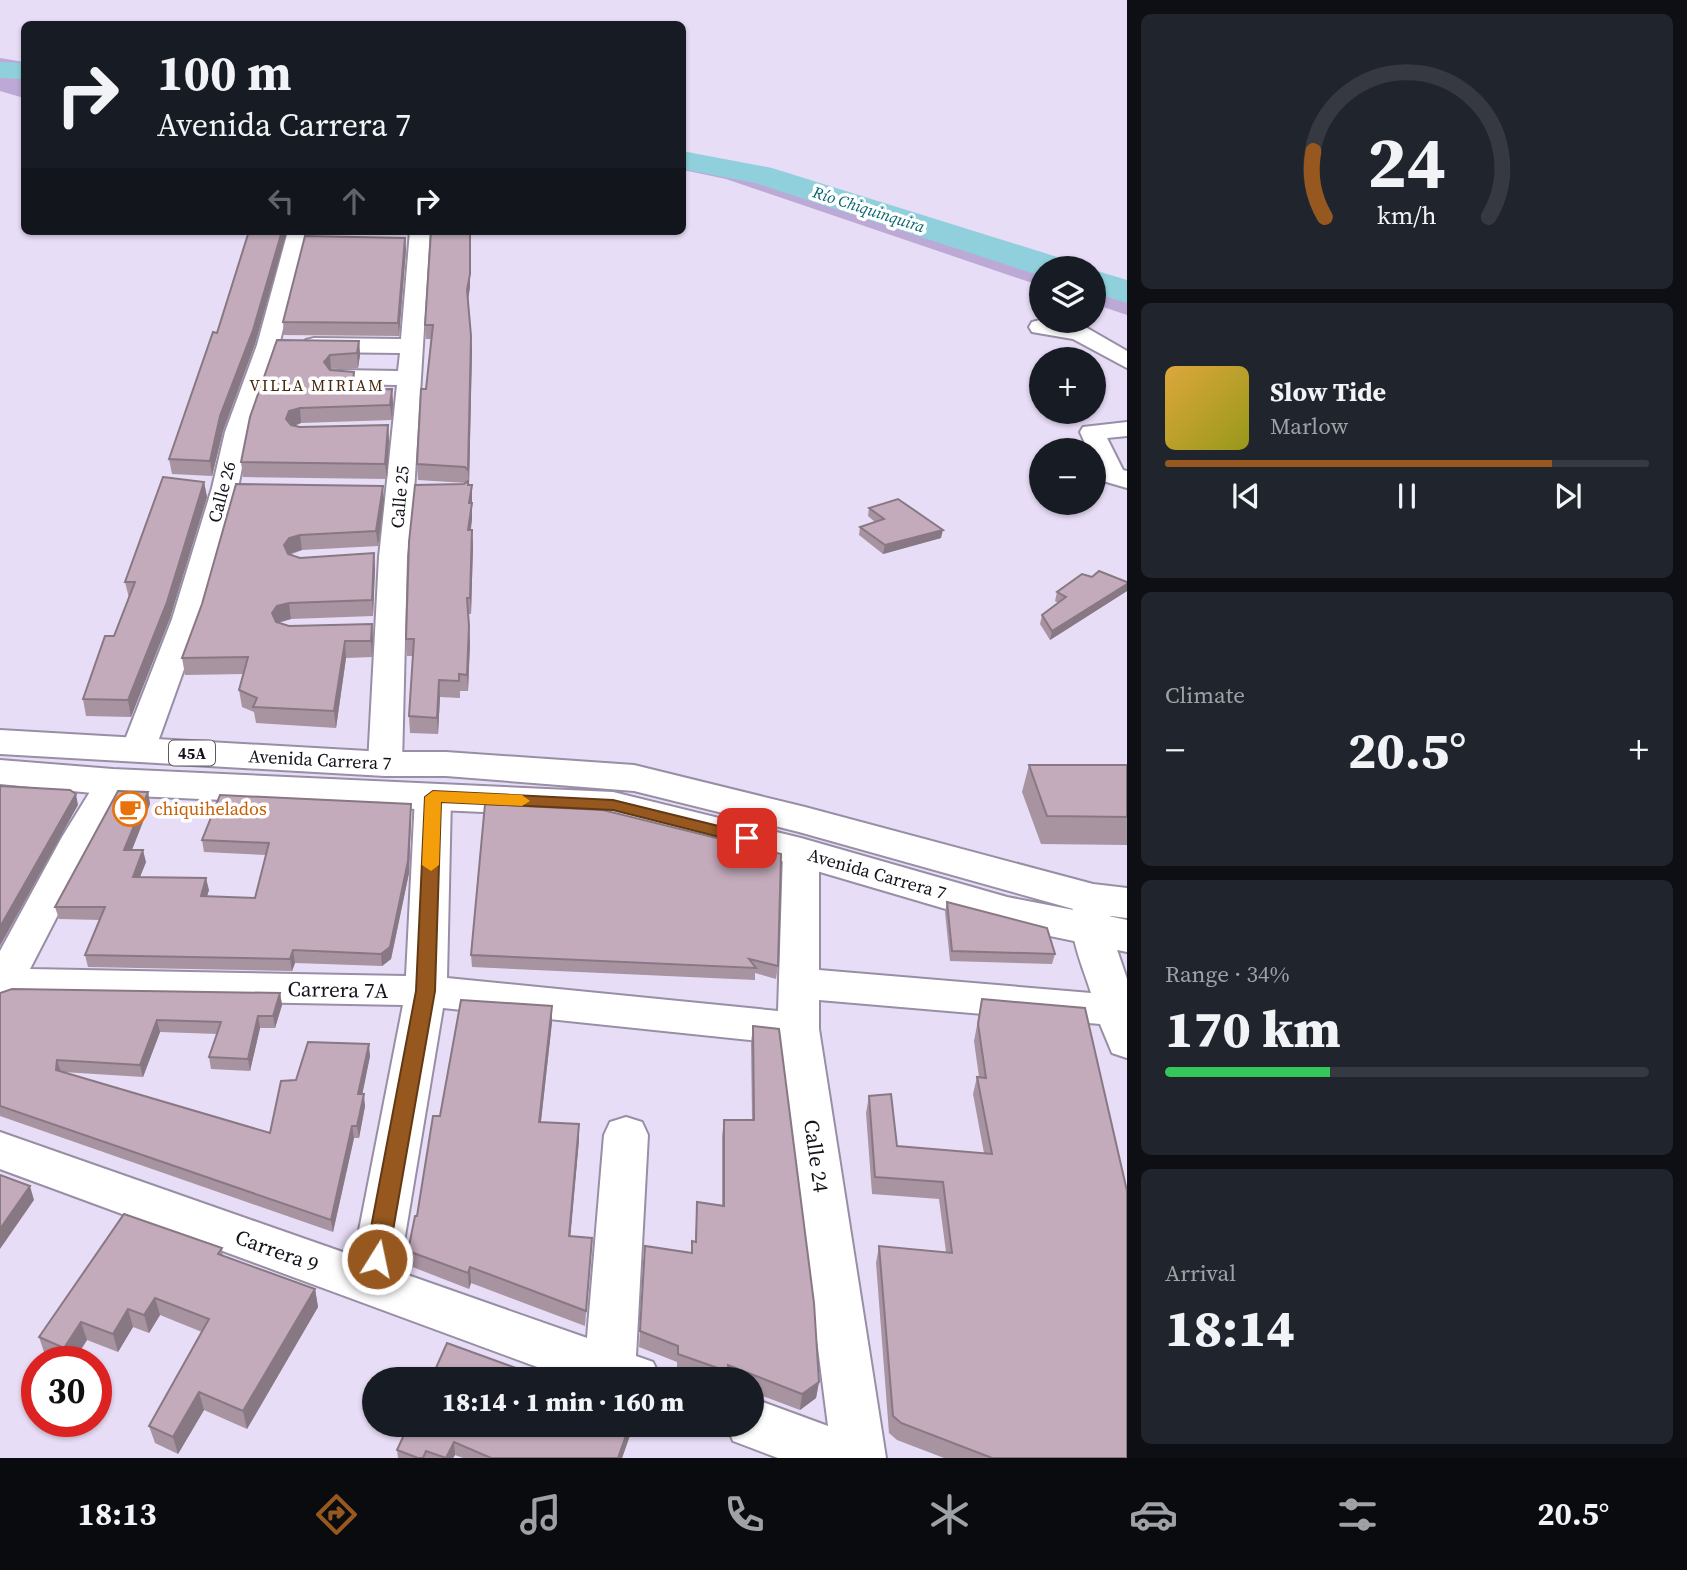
<!DOCTYPE html>
<html lang="en">
<head>
<meta charset="utf-8">
<style>
  body { margin:0; font-family:"Source Serif 4",serif; background:#20242c; color:#f1f3f6; height:100vh; display:flex; flex-direction:column; font-size:26px; white-space:nowrap }
  * { box-sizing:border-box; margin:0 }
  p { font-size:23px; color:#9ea1a6 }
  .icon { flex:none; width:38px; height:38px; fill:none; stroke:currentColor; stroke-width:2; stroke-linecap:round; stroke-linejoin:round }
  .map { position:relative; flex:1; overflow:hidden }
  .panel { display:flex; flex-direction:column; gap:14px; padding:14px; background:#0d0f14; width:560px }
  .panel>* { flex:none }
  .hud { position:absolute; left:21px; top:21px; width:665px; height:214px; border-radius:10px; box-shadow:0 2px 5px #0004; background:#171b24; color:#f1f3f6; overflow:hidden }
  .fabs { position:absolute; left:1029px; top:256px; display:grid; gap:14px }
  .fabs a { display:grid; place-items:center; width:77px; height:77px; border-radius:50%; background:#171b24; box-shadow:0 2px 5px #0004; font-size:35px }
  .speed { position:absolute; left:21px; top:1346px; display:flex; gap:14px; font-size:35px; font-weight:700; text-align:center }
  .speed>* { display:grid; place-content:center; width:91px; height:91px; border-radius:50%; background:#171b24; box-shadow:0 2px 5px #0004; line-height:1 }
  .speed .limit { border:10px solid #d22; background:#fff; color:#111 }
  .pin { position:absolute; display:grid; place-items:center; width:60px; height:60px; color:#fff; margin:-30px; border-radius:14px; box-shadow:0 4px 10px #0006 }
  .me { position:absolute; width:77px; margin:-38px; rotate:10deg; stroke-linejoin:round; filter:drop-shadow(0 0 5px #0008) }
  .turn { display:flex; align-items:center; gap:24px; height:147px; padding:0 21px; font-size:32px }
  .turn .icon { width:91px; height:91px; stroke-width:2.5 }
  .turn b { display:block; font-size:49px; line-height:60px }
  .lanes { display:flex; align-items:center; height:66px; padding:0 21px; background:#0003; justify-content:center; gap:35px; direction:ltr }
  .lanes .off { opacity:.35 }
  .big { font-size:52px; font-weight:800; line-height:1.1 }
  .panel .widget { flex:1; display:flex; flex-direction:column; justify-content:center; gap:10px; min-width:0; padding:0 24px; border-radius:10px; background:#20242c }
  .panel .dial { align-items:center; gap:0 }
  .dial svg { height:182px; overflow:visible; fill:none; stroke:#363941; stroke-width:7; stroke-linecap:round; text-anchor:middle }
  .dial text { fill:#f1f3f6; stroke:none }
  .song { display:flex; align-items:center; gap:21px }
  .cover { width:84px; height:84px; border-radius:10px; background:linear-gradient(135deg,hsl(40 70% 55%),hsl(60 70% 35%)) }
  .played { height:7px; border-radius:4px; background:linear-gradient(90deg,#96581e 80%,#363941 80%) }
  .keys { display:flex; justify-content:space-around; direction:ltr }
  .heat { display:flex; justify-content:space-between; align-items:center; font-size:38px; direction:ltr }
  .charge { height:10px; border-radius:5px; background:linear-gradient(90deg,#34c759 34%,#363941 0) }
  .trip { position:absolute; left:362px; top:1367px; width:402px; height:70px; border-radius:35px; background:#171b24; box-shadow:0 2px 5px #0004; font-weight:800; line-height:70px; text-align:center }
  .tab-bar { display:flex; height:112px; justify-content:space-around; align-items:center; background:#090b0e; color:#9ea1a6 }
  .tab-bar .icon { width:49px; height:49px }
  .tab-bar .selected { color:#96581e }
  .tab-bar b { font-size:32px; color:#f1f3f6 }
  main { display:flex; flex:1; min-height:0 }
  .map>svg:first-child { display:block }
</style>
</head>
<body>
<main>
<div class="map">
<svg width="1127" height="1458" viewBox="0 0 1127 1458">
  <rect width="100%" height="100%" fill="#e7ddf6"/>
  <g fill="#bca9d6">
    <path d="M0 58 24 62V98L0 91Z"/>
    <path d="M683 153 766 169 1068 268H1041V286L726 179 683 170Z"/>
    <path d="M1094 276 1127 287V315L1094 304Z"/>
  </g>
  <g fill="none" stroke-linecap="round" stroke-linejoin="round">
    <g fill="#90d0dc" fill-rule="evenodd">
      <path d="M0 62 24 63V79L0 78Z"/>
      <path d="M682 151 772 168 1067 260 1072 268H1041V276L755 183 682 169Z"/>
      <path d="M1094 270 1127 280V303L1094 293Z"/>
    </g>
    <g stroke="#988ea5" stroke-width="4">
      <g id="street">
        <path d="M288 231H308L279 345 249 432 238 488 202 619 155 750 150 757 138 760 126 757 121 750 172 619 212 488 225 432 257 345Z"/>
        <path d="M410 231H430L414 492 407 557 402 764 397 771 385 775 373 771 368 764 379 557 397 385 340 384 332 382 328 377 332 372 340 370 398 371 400 353 314 352 306 350 303 345 306 340 314 338 401 339Z"/>
        <path d="M1040 320 1087 328 1127 351V368L1073 339 1032 332 1029 327 1032 322Z"/>
        <path d="M1127 422V436L1107 438 1123 470 1127 471V488L1103 481 1094 464V450H1088L1080 432 1083 427Z"/>
        <path d="M113 771 125 774 130 782 98 837 30 969 406 976 415 797 421 789 433 786 445 789 451 797 447 978 778 1011 783 852 788 843 801 840 814 843 819 852V970L1091 993C1082 963 1061 922 1079 893L1092 889 1105 893 1111 902 1110 929 1127 979V1058L1112 1053 1100 1024 819 1000V1029L886 1458H778L733 1441 726 1424H752V1398L828 1426 779 1043 443 1008 399 1272 587 1338 604 1135 610 1122 626 1117 642 1122 648 1135 636 1356 653 1362 661 1379H570L0 1169V1132L354 1256 403 1005 15 998 0 1003V951L62 837 96 782 101 774Z"/>
      </g>
    </g>
    <g stroke="#988ea5" stroke-width="4">
      <path id="primary" d="M0 730 385 752H446L634 765 805 807 1093 884 1127 888V918L1103 915 1127 920V952L1007 927 793 864 613 818 113 795 0 784V760L113 769 613 792 801 838 1007 897 1084 912 799 832 634 791 446 776H385L0 754Z"/>
    </g>
    <use href="#street" fill="#fff" fill-rule="evenodd"/>
    <use href="#primary" fill="#fff" fill-rule="evenodd"/>
  </g>
  <g fill="#a893a1">
    <path d="M249 231H287L255 344 223 431 212 476 172 474 169 459 217 333Z"/>
    <path d="M368 231H408L407 232Z"/>
    <path d="M405 238 406 250 399 336 284 335 283 322Z"/>
    <path d="M470 287 468 301 472 350 469 485H472V519L471 530 473 546 471 614H468L470 643 468 691H460V698L440 697 438 734 410 733 409 716 413 656H407L406 639 464 484 466 483 418 480 417 464 431 339H426L425 325Z"/>
    <path d="M277 340 359 341 360 355 358 368 331 369 354 372 355 390 392 389 393 404 392 420 301 423 294 426 300 427 388 425 389 441 387 479 243 477 241 462Z"/>
    <path d="M204 482 207 497 170 618 131 717 86 716 83 699 114 636 129 598 125 582Z"/>
    <path d="M236 484 384 501 378 546 302 550 290 555 300 558 374 553 375 569 373 616 291 619 279 623 289 626 372 624 373 641 372 657 346 658 336 728 256 723 254 712 242 707 239 690 244 674 185 675 182 658 202 604Z"/>
    <path d="M869 508 941 538 883 554 859 535 860 527 875 522 868 516Z"/>
    <path d="M1127 591 1050 640 1040 624 1042 615 1058 603 1055 601 1057 592Z"/>
    <path d="M1029 765H1127V845L1041 844 1022 792Z"/>
    <path d="M148 792 150 804 132 850 146 862 140 877 209 890 207 896 255 898 266 855 204 852 202 840 411 816 409 873 391 959 382 966 295 963 292 971 88 967 85 955 100 920 59 919 55 907Z"/>
    <path d="M485 804 778 966 776 979 755 973V980L472 967 471 955Z"/>
    <path d="M947 902 1055 954 1052 964 950 961 945 912Z"/>
    <path d="M0 993H280L282 1005 275 1028H260L250 1071 211 1069 209 1057 217 1034 160 1032 143 1077 63 1072 270 1133 296 1080 370 1056 362 1094 365 1106 359 1138H354L333 1232 0 1116Z"/>
    <path d="M982 999 1127 1458H944L897 1440 889 1433 876 1263 879 1246 946 1252 939 1199 872 1194 866 1113 869 1096 897 1146 984 1153 973 1094 977 1077H979L974 1041Z"/>
    <path d="M552 1006V1022L541 1122 579 1124V1140L570 1236 591 1254 585 1326 471 1283 469 1289 410 1266 408 1251 417 1216 440 1116Z"/>
    <path d="M753 1026 819 1382 816 1398 800 1410 752 1392V1379H701L677 1370V1362L639 1347 645 1246 691 1253 692 1241H695L697 1202 722 1205V1136L724 1120H752L751 1043Z"/>
    <path d="M222 1248 223 1256 315 1289 318 1307 247 1429 204 1410 178 1454 155 1443 149 1426 202 1332 160 1315 149 1333 133 1327 118 1352 87 1340 73 1362H61L45 1355 39 1337Z"/>
    <path d="M409 1424H634L622 1458H463L455 1455 453 1458H398L397 1450Z"/>
  </g>
  <g fill="#887883">
    <path d="M282 231H287L255 344 223 431 212 476 210 461 220 416Z"/>
    <path d="M470 231V287L467 304V290Z"/>
    <path d="M405 238 406 250 399 336 398 323Z"/>
    <path d="M471 336 472 350 469 486 468 470Z"/>
    <path d="M359 341 360 355 358 368 357 353Z"/>
    <path d="M330 355 331 369 325 377 324 362Z"/>
    <path d="M354 372 355 387 353 405 352 390Z"/>
    <path d="M392 389 393 404 392 420 390 405Z"/>
    <path d="M300 408 301 423 291 427 286 419 289 411Z"/>
    <path d="M388 425 389 441 387 479 385 464Z"/>
    <path d="M204 482 207 497 170 618 131 717 128 700Z"/>
    <path d="M472 485V519L468 546V530L469 503Z"/>
    <path d="M383 486 384 501 378 546 376 531Z"/>
    <path d="M472 530 473 546 471 614 470 598Z"/>
    <path d="M943 530 941 538 883 554 885 545Z"/>
    <path d="M300 535 302 550 291 553 286 561 284 545 289 538Z"/>
    <path d="M374 553 375 569 373 616 372 600Z"/>
    <path d="M1127 584V591L1050 640 1052 631Z"/>
    <path d="M289 603 291 619 279 622 274 630 272 613 277 606Z"/>
    <path d="M372 624 373 641 372 657 371 641Z"/>
    <path d="M469 626 470 643 468 691 467 675Z"/>
    <path d="M345 641 346 658 336 728 334 711Z"/>
    <path d="M439 680 440 697 438 734 437 718Z"/>
    <path d="M148 792 150 804 127 862 124 850Z"/>
    <path d="M76 794 78 805 0 946V927Z"/>
    <path d="M411 804V816L409 873 391 959 382 966 381 954Z"/>
    <path d="M143 850 146 862 135 889 133 877Z"/>
    <path d="M206 878 209 890 203 908 201 896Z"/>
    <path d="M293 950 295 963 292 971 290 959Z"/>
    <path d="M280 993 282 1005 275 1028 273 1016Z"/>
    <path d="M552 1006V1022L539 1138V1122Z"/>
    <path d="M258 1016 260 1028 250 1071 248 1059Z"/>
    <path d="M157 1020 160 1032 143 1077 140 1065Z"/>
    <path d="M369 1044 370 1056 360 1106 358 1094Z"/>
    <path d="M57 1060 61 1072 56 1070Z"/>
    <path d="M364 1094 365 1106 359 1138 357 1126Z"/>
    <path d="M579 1124V1140L569 1252V1236Z"/>
    <path d="M352 1126 354 1138 333 1232 331 1220Z"/>
    <path d="M30 1186 34 1200 0 1249V1229Z"/>
    <path d="M470 1267 471 1283 469 1289 468 1273Z"/>
    <path d="M315 1289 318 1307 247 1429 243 1411Z"/>
    <path d="M155 1298 160 1315 149 1333 144 1315Z"/>
    <path d="M128 1309 133 1327 118 1352 113 1334Z"/>
    <path d="M81 1322 87 1340 73 1362H69L64 1348Z"/>
    <path d="M819 1382 816 1398 800 1410 802 1394Z"/>
    <path d="M199 1392 204 1410 178 1454 173 1437Z"/>
    <path d="M630 1424H634L622 1458H618Z"/>
    <path d="M454 1442 455 1455 453 1458H446Z"/>
  </g>
  <g fill="#c3abbb" stroke="#887883" stroke-width="2">
    <path d="M249 231H282L253 330 220 416 210 461 169 459 213 332 217 333Z"/>
    <path d="M431 231H470V274L467 290 471 336 468 470 465 467 417 464 421 389H426L433 325H425Z"/>
    <path d="M305 236 405 238 398 323 283 322Z"/>
    <path d="M277 340 359 341 357 353 330 355 324 362 330 370 354 372 352 390 392 389 390 405 300 408 289 411 286 419 291 425 300 427 388 425 385 464 241 462 250 417Z"/>
    <path d="M163 477 204 482 167 602 128 700 83 699 105 636H114L135 582H125Z"/>
    <path d="M468 481V485H472L469 503H472L468 530H472L470 598H467L469 626 467 675 459 674V681L439 680 437 718 409 716 414 639H406L409 542 415 485 464 484Z"/>
    <path d="M236 484 383 486 376 531 300 535 289 538 284 545 288 554 300 558 374 553 372 600 289 603 277 606 272 613 276 622 289 626 372 624 371 641H345L334 711 253 707 257 698 239 690 248 657 182 658 202 604Z"/>
    <path d="M898 499 943 530 885 545 860 527 884 519 869 508Z"/>
    <path d="M1099 571 1127 582V584L1052 631 1042 615 1066 597 1057 592 1082 574 1092 577Z"/>
    <path d="M1029 765H1127V817L1047 816Z"/>
    <path d="M0 786 70 790 76 794 0 927Z"/>
    <path d="M118 791 148 792 124 850H143L133 877 206 878 201 896 255 898 269 843 202 840 220 795 411 804 408 861 390 947 381 954 293 950 290 959 85 955 105 907H55Z"/>
    <path d="M485 804 603 810 781 854 778 966 749 959 756 968 471 955Z"/>
    <path d="M947 902 1047 928 1055 954 952 951Z"/>
    <path d="M12 989 280 993 273 1016H258L248 1059 209 1057 221 1022 157 1020 140 1065 57 1060 56 1070 270 1133 281 1081 296 1080 308 1042 369 1044 358 1094H364L357 1126H352L331 1220 0 1106V993Z"/>
    <path d="M982 999 1085 1008 1127 1191V1458H992L901 1423 893 1416 879 1246 952 1253 943 1182 875 1177 869 1096 891 1094 897 1146 992 1154 977 1077 986 1078 978 1024Z"/>
    <path d="M461 1000 552 1006 539 1122 579 1124 569 1236 592 1238 586 1311 470 1267 468 1273 408 1251 415 1216H417L433 1116H440Z"/>
    <path d="M753 1026 779 1029 814 1303 819 1382 802 1394 728 1365 729 1372 678 1354V1346L640 1331 645 1246 692 1253V1241L696 1242 697 1202 724 1206V1120H754Z"/>
    <path d="M0 1175 30 1186 0 1229Z"/>
    <path d="M124 1214 222 1248 218 1254 315 1289 243 1411 199 1392 173 1437 149 1426 209 1319 155 1298 144 1315 128 1309 113 1334 81 1322 64 1348 39 1337Z"/>
    <path d="M447 1343 546 1379H431Z"/>
    <path d="M409 1424H630L618 1458H491L454 1442 446 1458 426 1451 423 1458H418L397 1450Z"/>
  </g>
  <path fill="#96581e" stroke="#623914" stroke-width="2" d="M433 791 613 800 747 833 756 838 747 844 613 810 441 802 435 991 388 1259 385 1267 377 1269 369 1267 365 1259 416 991 425 797Z"/>
  <path fill="#f59e0b" d="M433 791 522 795 530 801 522 806 441 802 439 865 431 871 422 865 425 797Z"/>
  <defs>
    <g id="cafe-ring" transform="scale(1.75)"><circle r="9.5" fill="#fff" stroke="#e8710a" stroke-width="1.5"/><path d="M-5.5-4.5H6V0H3Q3 3.5 0 3.5H-2.5Q-5.5 3.5-5.5 0ZM3-3.2v2h1.7v-2ZM-6 4.5H4V6H-6Z" fill="#e8710a"/></g>
  </defs>
  <g fill-rule="evenodd">
    <use href="#cafe-ring" x="130" y="809"/>
  </g>
  <g text-anchor="middle" stroke-width="7" stroke-linejoin="round" paint-order="stroke">
    <g font-size="16" font-style="italic" fill="#04626f" stroke="#fff">
      <text transform="translate(869 209) rotate(18)" y="6">Río Chiquinquira</text>
    </g>
    <g font-size="16" letter-spacing="2" fill="#46270c" stroke="#fff">
      <text x="317" y="391">VILLA MIRIAM</text>
    </g>
    <rect fill="#fff" stroke="#5c595f" stroke-width="2" x="169" y="740.5" width="46" height="25" rx="5"/>
    <g font-size="16" font-weight="bold" fill="#16121b">
      <text x="192" y="759">45A</text>
    </g>
    <g font-size="18" fill="#16121b" stroke="#fff">
      <text transform="translate(222 492) rotate(-75)" y="6">Calle 26</text>
      <text transform="translate(400 497) rotate(-85)" y="6">Calle 25</text>
      <text transform="translate(320 760) rotate(3)" y="6">Avenida Carrera 7</text>
      <text transform="translate(877 874) rotate(16)" y="6">Avenida Carrera 7</text>
    </g>
    <g font-size="18" fill="#c56008" stroke="#fff" text-anchor="start">
      <text x="154" y="815">chiquihelados</text>
    </g>
    <g font-size="21" fill="#16121b" stroke="#fff">
      <text transform="translate(338 990) rotate(1)" y="7">Carrera 7A</text>
      <text transform="translate(816 1156) rotate(82)" y="7">Calle 24</text>
      <text transform="translate(277 1251) rotate(20)" y="7">Carrera 9</text>
    </g>
  </g>
</svg>
<div class="fabs">
<a><svg class="icon" aria-label="layers" viewBox="0 0 24 24"><path d="M12 4l9 5-9 5-9-5zM3 14l9 5 9-5"/></svg></a>
<a>+</a>
<a>−</a>
</div>
<div class="speed"><div class="limit">30</div></div>
<div class="pin" style="left:747px;top:838px;background:#d93025"><svg class="icon" aria-label="arrive" viewBox="0 0 24 24"><path d="M6 21V4h12l-3 4 3 4H6"/></svg></div>
<svg class="me" style="left:377px;top:1259px" viewBox="-20 -20 40 40"><circle r="17" fill="#96581e" stroke="#fff" stroke-width="3"/><path d="M0-11L8 9 0 5-8 9z" fill="#fff"/></svg>
<div class="trip">18:14 · 1 min · 160 m</div>
<div class="hud">
<div class="turn"><svg class="icon" aria-label="right" viewBox="0 0 24 24"><path d="M7 20v-9h11M14 6l5 5-5 5"/></svg><div><b>100 m</b>Avenida Carrera 7</div></div>
<div class="lanes"><svg class="icon off" aria-label="left" viewBox="0 0 24 24"><path d="M17 20v-9H6M10 6l-5 5 5 5"/></svg><svg class="icon off" aria-label="ahead" viewBox="0 0 24 24"><path d="M12 20V5M6 11l6-6 6 6"/></svg><svg class="icon" aria-label="right" viewBox="0 0 24 24"><path d="M7 20v-9h11M14 6l5 5-5 5"/></svg></div>
</div>
</div>
<section class="panel">
<div class="widget dial"><svg viewBox="0 0 100 80">
<path d="M14 69A42 42 0 1 1 86 69"/>
<path d="M14 69A42 42 0 0 1 9 40" stroke="#96581e"/>
<text x="50" y="56" font-size="32" font-weight="700">24</text>
<text x="50" y="72" font-size="11">km/h</text>
</svg></div>
<div class="widget">
<div class="song"><i class="cover"></i><div><b>Slow Tide</b><p>Marlow</p></div></div>
<div class="played"></div>
<div class="keys"><svg class="icon" aria-label="previous" viewBox="0 0 24 24"><path d="M18 5L8 12l10 7zM5 5v14"/></svg><svg class="icon" aria-label="pause" viewBox="0 0 24 24"><path d="M8 5v14M16 5v14"/></svg><svg class="icon" aria-label="next" viewBox="0 0 24 24"><path d="M6 5l10 7-10 7zM19 5v14"/></svg></div>
</div>
<div class="widget"><p>Climate</p>
<div class="heat"><a>−</a><b class="big">20.5°</b><a>+</a></div>
</div>
<div class="widget"><p>Range · 34%</p><b class="big">170 km</b><div class="charge"></div></div>
<div class="widget"><p>Arrival</p><b class="big">18:14</b></div>
</section>
</main>
<nav class="tab-bar">
<b>18:13</b>
<svg class="icon selected" aria-label="directions" viewBox="0 0 24 24"><path d="M12 3l9 9-9 9-9-9zM9 14v-3h6M13 9l2 2-2 2"/></svg>
<svg class="icon" aria-label="music" viewBox="0 0 24 24"><path d="M9 18V5l10-2v13"/><circle cx="6" cy="18" r="3"/><circle cx="16" cy="16" r="3"/></svg>
<svg class="icon" aria-label="phone" viewBox="0 0 24 24"><path d="M5 4h4l2 5-3 2q2 4 5 5l2-3 5 2v4C11 20 4 13 5 4z"/></svg>
<svg class="icon" aria-label="climate" viewBox="0 0 24 24"><path d="M12 3v18M4 7l16 10M4 17L20 7"/></svg>
<svg class="icon" aria-label="car" viewBox="0 0 24 24"><path d="M5 17H2v-5l4-1 3-4h7l3 4 3 1v5h-3M9 17h6M6 11h13"/><circle cx="7" cy="17" r="2"/><circle cx="17" cy="17" r="2"/></svg>
<svg class="icon" aria-label="filters" viewBox="0 0 24 24"><path d="M4 7h16M4 17h16"/><circle cx="9" cy="7" r="2"/><circle cx="15" cy="17" r="2"/></svg>
<b>20.5°</b>
</nav>
</body>
</html>
